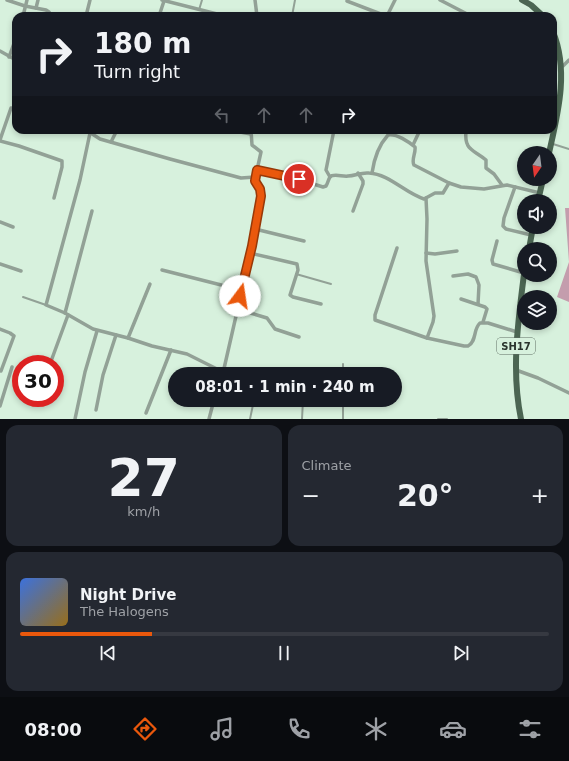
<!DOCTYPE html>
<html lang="en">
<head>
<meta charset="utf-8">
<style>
  body { margin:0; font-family:"DejaVu Sans",sans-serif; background:#242831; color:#f1f3f6; height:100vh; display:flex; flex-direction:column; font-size:15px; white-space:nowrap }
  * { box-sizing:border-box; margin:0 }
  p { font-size:13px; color:#9ea1a6 }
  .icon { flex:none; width:22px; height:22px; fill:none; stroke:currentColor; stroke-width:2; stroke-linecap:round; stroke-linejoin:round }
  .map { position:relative; height:419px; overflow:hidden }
  .sheet { display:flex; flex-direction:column; gap:6px; padding:6px; background:#0d0f14; flex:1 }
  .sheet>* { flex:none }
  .guide { position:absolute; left:12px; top:12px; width:545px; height:122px; border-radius:12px; box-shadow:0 2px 6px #0003; background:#171b24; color:#f1f3f6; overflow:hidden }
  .needle { width:26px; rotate:194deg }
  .tools { position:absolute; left:517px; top:146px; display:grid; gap:8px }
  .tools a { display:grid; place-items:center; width:40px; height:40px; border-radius:50%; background:#171b24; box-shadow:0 2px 6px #0003; font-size:20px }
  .speed { position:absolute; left:12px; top:355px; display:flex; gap:8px; font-size:20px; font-weight:700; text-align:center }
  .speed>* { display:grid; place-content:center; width:52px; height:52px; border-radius:50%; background:#171b24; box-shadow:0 2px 6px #0003; line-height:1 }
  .speed .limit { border:6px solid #d22; background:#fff; color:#111 }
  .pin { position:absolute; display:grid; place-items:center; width:34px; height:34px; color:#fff; margin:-17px; border:2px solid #fff; border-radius:50%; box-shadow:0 1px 4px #0007 }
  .me { position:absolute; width:44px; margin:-22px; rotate:14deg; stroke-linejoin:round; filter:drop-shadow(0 0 3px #0008) }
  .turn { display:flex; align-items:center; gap:14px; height:84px; padding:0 16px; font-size:18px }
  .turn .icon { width:52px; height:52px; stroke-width:2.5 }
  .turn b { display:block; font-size:28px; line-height:34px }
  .lanes { display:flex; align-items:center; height:38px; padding:0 16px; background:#0003; justify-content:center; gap:20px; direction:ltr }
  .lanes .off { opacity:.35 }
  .big { font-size:30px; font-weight:700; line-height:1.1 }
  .sheet .widget { flex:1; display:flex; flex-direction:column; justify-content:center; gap:6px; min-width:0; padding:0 14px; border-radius:12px; background:#242831 }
  .sheet .dial { align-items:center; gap:0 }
  .dial b { font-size:52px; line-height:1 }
  .song { display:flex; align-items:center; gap:12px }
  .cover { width:48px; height:48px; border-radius:6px; background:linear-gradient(135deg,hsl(220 70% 55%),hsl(40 70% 35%)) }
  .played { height:4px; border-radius:2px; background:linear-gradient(90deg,#ea580c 25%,#363941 25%) }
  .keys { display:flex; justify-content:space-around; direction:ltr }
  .heat { display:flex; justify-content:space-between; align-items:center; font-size:22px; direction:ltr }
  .sheet .tiles { flex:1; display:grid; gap:6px; grid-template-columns:1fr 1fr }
  .widget:last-child { grid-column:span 2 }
  .trip { position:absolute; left:168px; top:367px; width:234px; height:40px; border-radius:20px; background:#171b24; box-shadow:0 2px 6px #0003; font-weight:700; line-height:40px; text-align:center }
  .menu { display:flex; height:64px; justify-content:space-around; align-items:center; background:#090b0e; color:#9ea1a6 }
  .menu .icon { width:28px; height:28px }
  .menu .selected { color:#ea580c }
  .menu b { font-size:18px; color:#f1f3f6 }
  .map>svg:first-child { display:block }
</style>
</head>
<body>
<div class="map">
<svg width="569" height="419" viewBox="0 0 569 419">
  <rect width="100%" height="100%" fill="#d7f1dd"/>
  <path fill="#c49dad" d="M565 208H569V302L557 297 569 262Z"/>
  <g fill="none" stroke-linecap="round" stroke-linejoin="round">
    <g stroke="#92a196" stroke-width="2">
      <path d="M199 10 202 0"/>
      <path d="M292 16 295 0"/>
      <path d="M553 144 569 149"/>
      <path d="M296 274 331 284"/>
      <path d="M23 297 46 305"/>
      <path d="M343 374V364"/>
      <path d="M250 419 254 400"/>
      <path d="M302 419 303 400"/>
      <path d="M343 419V400"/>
      <path d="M438 419H447"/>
    </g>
    <g stroke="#92a196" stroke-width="3.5">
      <path d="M7 0 25 6 46 10 49 12 52 16"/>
      <path d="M162 0 225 16"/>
      <path d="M255 0 257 16"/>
      <path d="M440 0 471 16"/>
      <path d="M347 1 386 16"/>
      <path d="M36 8 38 0"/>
      <path d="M23 16 27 0"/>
      <path d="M86 16 90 0"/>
      <path d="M159 16 164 1"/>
      <path d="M387 16 395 0"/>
      <path d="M0 51 16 60"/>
      <path d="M9 57 16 38"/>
      <path d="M563 66 569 60"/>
      <path d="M86 130 100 139 170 159 241 178 255 177"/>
      <path d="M229 130 251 134"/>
      <path d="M460 130 466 133"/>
      <path d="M466 130C464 151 473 149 486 160V168L494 174 502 185"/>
      <path d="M90 133 80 180 46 305 65 313 93 329 128 338 152 346 187 354 223 372"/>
      <path d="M0 140 11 108"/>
      <path d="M0 141 19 146 62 161V167L54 198"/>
      <path d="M111 142 117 130"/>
      <path d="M413 145 420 130"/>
      <path d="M257 170 288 176 323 187 326 186C328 183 328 180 330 177 333 173 343 177 348 176 355 176 361 172 369 173 389 174 405 193 424 199L435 193H443L449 183"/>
      <path d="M372 173C374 159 378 146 388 135 396 133 409 142 415 147 416 153 411 160 414 165L449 183 461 187 484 189 507 185 540 193"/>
      <path d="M330 177 326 170 334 130"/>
      <path d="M515 187 504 218 503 226 506 229 531 235"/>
      <path d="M426 198 427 219 426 261 434 316 433 322 427 338"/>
      <path d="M353 211 363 184V181L358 173"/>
      <path d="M0 222 13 227"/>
      <path d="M255 229 304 241"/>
      <path d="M497 241 492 260 493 264 524 273"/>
      <path d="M397 248 375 315V320L427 338 464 346H468C477 341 473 329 480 323H488L517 332"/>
      <path d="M250 253 297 264 298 270 290 295 293 297 321 304"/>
      <path d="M426 253 435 254 457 251"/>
      <path d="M0 264 21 271"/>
      <path d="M162 270 241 290"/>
      <path d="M453 276 468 274 476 277 479 285 478 304"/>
      <path d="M461 299 485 307 487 309 483 322"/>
      <path d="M237 309 267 318 275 329 299 337"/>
      <path d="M65 313 92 211"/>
      <path d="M0 329 10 333 14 336 1 371"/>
      <path d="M128 338 150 284"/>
      <path d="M50 364 68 315"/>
      <path d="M516 370 538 378 569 393"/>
      <path d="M223 373 252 246 261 195 260 189 255 179 261 152 252 145 251 130"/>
      <path d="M0 406 12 367"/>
      <path d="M96 410 103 375 116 335"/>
      <path d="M146 413 171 350"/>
      <path d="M75 419 85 372 97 331"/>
      <path d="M209 419 214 400"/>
    </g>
    <g stroke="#4b6552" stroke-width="6">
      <path d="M522 0 531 5 543 16"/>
      <path d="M549 153C558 113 569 71 553 32"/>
      <path d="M538 201 543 179"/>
      <path d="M529 249 533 227"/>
      <path d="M521 419C511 371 518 322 524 274"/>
    </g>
  </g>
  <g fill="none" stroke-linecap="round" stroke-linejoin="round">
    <g stroke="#983908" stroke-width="10">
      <path id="route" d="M240 296 252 246 261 196 260 189 255 181 257 170 299 179"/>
    </g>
    <use href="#route" stroke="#ea580c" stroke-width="7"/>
  </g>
  <g text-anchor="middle" stroke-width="4" stroke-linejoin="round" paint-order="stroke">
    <rect fill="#d7f1dd" stroke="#5e6d62" stroke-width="1" x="497" y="338" width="38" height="16" rx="3"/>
    <g font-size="10" font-weight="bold" fill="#2a342d">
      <text x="516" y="350">SH17</text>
    </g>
  </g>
</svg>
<div class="tools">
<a><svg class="needle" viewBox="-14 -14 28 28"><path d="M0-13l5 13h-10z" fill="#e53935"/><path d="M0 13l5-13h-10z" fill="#9ea1a6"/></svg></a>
<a><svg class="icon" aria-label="sound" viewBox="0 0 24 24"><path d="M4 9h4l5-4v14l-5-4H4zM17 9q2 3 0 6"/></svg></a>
<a><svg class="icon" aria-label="search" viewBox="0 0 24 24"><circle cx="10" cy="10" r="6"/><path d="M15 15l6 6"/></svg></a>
<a><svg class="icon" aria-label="layers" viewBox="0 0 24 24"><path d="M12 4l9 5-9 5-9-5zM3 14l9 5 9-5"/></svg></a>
</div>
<div class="speed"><div class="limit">30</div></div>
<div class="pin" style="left:299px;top:179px;background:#d93025"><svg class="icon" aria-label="arrive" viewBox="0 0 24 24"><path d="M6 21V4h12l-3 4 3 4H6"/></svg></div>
<svg class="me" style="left:240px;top:296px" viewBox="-20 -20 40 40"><circle r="19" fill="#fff"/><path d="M0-13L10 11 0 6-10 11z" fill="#ea580c"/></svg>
<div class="trip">08:01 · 1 min · 240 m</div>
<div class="guide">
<div class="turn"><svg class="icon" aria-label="right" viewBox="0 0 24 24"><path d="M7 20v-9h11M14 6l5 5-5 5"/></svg><div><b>180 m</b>Turn right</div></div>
<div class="lanes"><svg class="icon off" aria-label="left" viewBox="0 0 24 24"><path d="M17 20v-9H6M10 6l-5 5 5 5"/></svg><svg class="icon off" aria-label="ahead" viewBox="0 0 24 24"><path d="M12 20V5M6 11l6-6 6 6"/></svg><svg class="icon off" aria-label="ahead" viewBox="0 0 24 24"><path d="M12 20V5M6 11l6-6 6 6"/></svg><svg class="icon" aria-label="right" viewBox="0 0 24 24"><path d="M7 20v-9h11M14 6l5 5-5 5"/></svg></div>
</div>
</div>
<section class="sheet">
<div class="tiles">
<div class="widget dial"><b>27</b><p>km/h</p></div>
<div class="widget"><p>Climate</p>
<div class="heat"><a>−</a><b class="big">20°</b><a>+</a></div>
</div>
<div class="widget">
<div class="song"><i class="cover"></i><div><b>Night Drive</b><p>The Halogens</p></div></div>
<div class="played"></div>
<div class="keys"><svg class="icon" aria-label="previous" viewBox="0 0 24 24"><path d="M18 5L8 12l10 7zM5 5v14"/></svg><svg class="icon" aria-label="pause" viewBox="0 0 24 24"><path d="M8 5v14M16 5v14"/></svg><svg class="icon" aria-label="next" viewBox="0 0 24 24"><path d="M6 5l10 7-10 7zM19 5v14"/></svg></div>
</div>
</div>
</section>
<nav class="menu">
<b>08:00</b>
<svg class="icon selected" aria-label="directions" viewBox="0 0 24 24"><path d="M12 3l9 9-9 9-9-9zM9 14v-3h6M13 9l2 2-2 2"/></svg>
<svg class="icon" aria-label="music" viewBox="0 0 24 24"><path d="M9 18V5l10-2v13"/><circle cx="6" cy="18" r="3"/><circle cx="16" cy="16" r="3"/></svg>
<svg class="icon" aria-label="phone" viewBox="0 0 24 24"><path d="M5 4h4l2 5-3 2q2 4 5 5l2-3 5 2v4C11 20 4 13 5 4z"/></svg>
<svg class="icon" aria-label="climate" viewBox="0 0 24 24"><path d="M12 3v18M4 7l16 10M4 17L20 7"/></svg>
<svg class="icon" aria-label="car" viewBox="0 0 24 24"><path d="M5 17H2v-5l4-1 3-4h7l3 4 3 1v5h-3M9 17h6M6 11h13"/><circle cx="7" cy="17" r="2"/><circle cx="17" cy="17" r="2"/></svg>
<svg class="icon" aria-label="filters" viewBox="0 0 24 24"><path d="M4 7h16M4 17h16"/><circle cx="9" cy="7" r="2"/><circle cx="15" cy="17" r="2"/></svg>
</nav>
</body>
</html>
